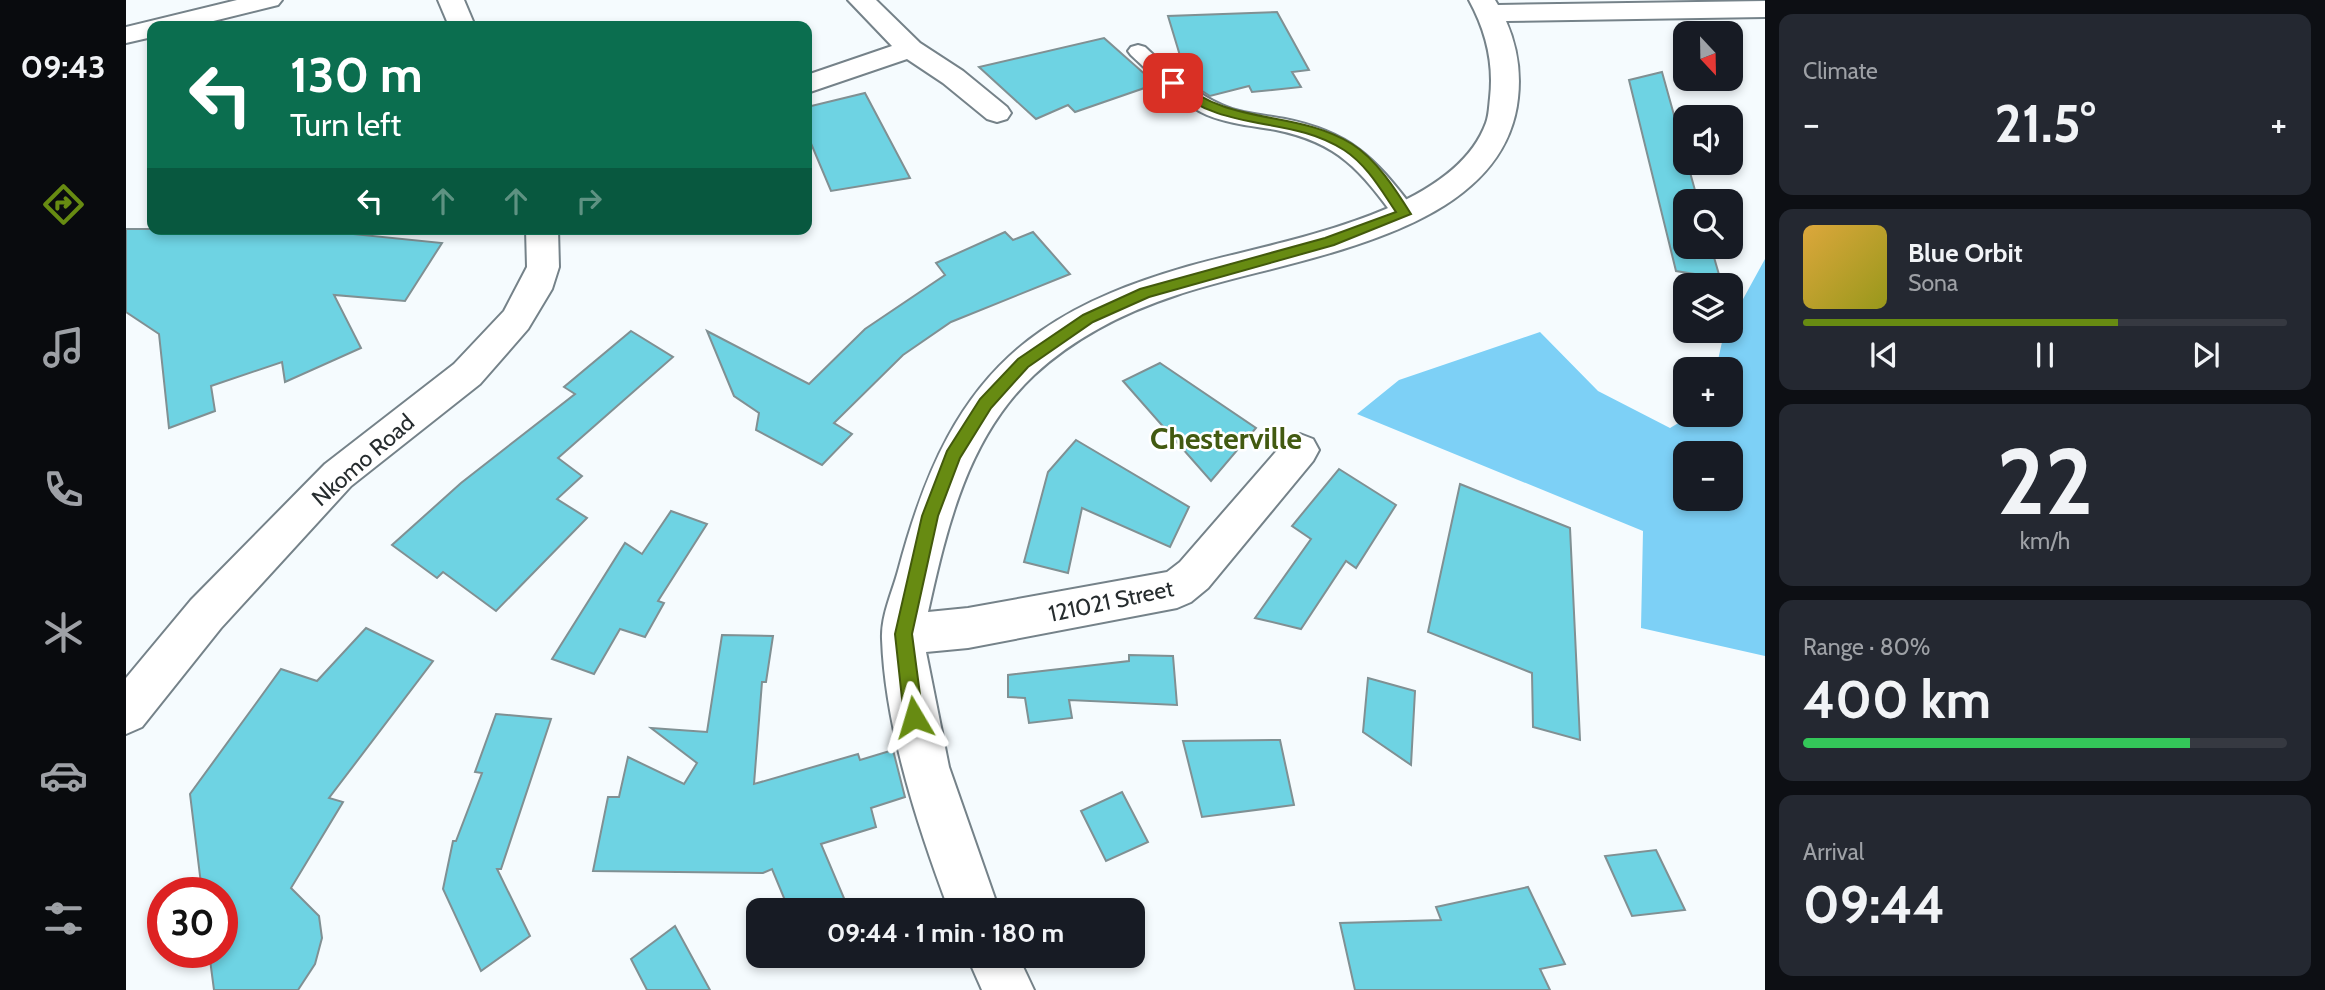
<!DOCTYPE html>
<html lang="en">
<head>
<meta charset="utf-8">
<style>
  body { margin:0; font-family:Cabin,sans-serif; background:#242831; color:#f1f3f6; height:100vh; display:flex; flex-direction:column; font-size:26px; white-space:nowrap }
  * { box-sizing:border-box; margin:0 }
  p { font-size:23px; color:#9ea1a6 }
  .icon { flex:none; width:38px; height:38px; fill:none; stroke:currentColor; stroke-width:2; stroke-linecap:round; stroke-linejoin:round }
  .map { position:relative; flex:1; overflow:hidden }
  .sheet { display:flex; flex-direction:column; gap:14px; padding:14px; background:#0d0f14; width:560px }
  .sheet>* { flex:none }
  .guide { position:absolute; left:21px; top:21px; width:665px; height:214px; border-radius:14px; box-shadow:0 4px 10px #0003; background:#0b6e4f; color:#fff; overflow:hidden }
  .needle { width:46px; rotate:158deg }
  .tools { position:absolute; left:1547px; top:21px; display:grid; gap:14px }
  .tools a { display:grid; place-items:center; width:70px; height:70px; border-radius:14px; background:#171b24; box-shadow:0 4px 10px #0003; font-size:35px }
  .speed { position:absolute; left:21px; top:877px; display:flex; gap:14px; font-size:35px; font-weight:700; text-align:center }
  .speed>* { display:grid; place-content:center; width:91px; height:91px; border-radius:50%; background:#171b24; box-shadow:0 4px 10px #0003; line-height:1 }
  .speed .limit { border:10px solid #d22; background:#fff; color:#111 }
  .pin { position:absolute; display:grid; place-items:center; width:60px; height:60px; color:#fff; margin:-30px; border-radius:14px; box-shadow:0 4px 10px #0006 }
  .me { position:absolute; width:77px; margin:-38px; rotate:353deg; stroke-linejoin:round; filter:drop-shadow(0 0 5px #0008) }
  .turn { display:flex; align-items:center; gap:24px; height:147px; padding:0 28px; font-size:32px }
  .turn .icon { width:91px; height:91px; stroke-width:2.5 }
  .turn b { display:block; font-size:49px; line-height:60px }
  .lanes { display:flex; align-items:center; height:66px; padding:0 28px; background:#0003; justify-content:center; gap:35px; direction:ltr }
  .lanes .off { opacity:.35 }
  .big { font-size:52px; font-weight:700; line-height:1.1 }
  .sheet .card { flex:1; display:flex; flex-direction:column; justify-content:center; gap:10px; min-width:0; padding:0 24px; border-radius:14px; background:#242831 }
  .sheet .dial { align-items:center; gap:0 }
  .dial b { font-size:91px; line-height:1 }
  .song { display:flex; align-items:center; gap:21px }
  .cover { width:84px; height:84px; border-radius:10px; background:linear-gradient(135deg,hsl(40 70% 55%),hsl(60 70% 35%)) }
  .played { height:7px; border-radius:4px; background:linear-gradient(90deg,#678b12 65%,#363941 65%) }
  .keys { display:flex; justify-content:space-around; direction:ltr }
  .heat { display:flex; justify-content:space-between; align-items:center; font-size:38px; direction:ltr }
  .charge { height:10px; border-radius:5px; background:linear-gradient(90deg,#34c759 80%,#363941 0) }
  .trip { position:absolute; left:620px; top:898px; width:399px; height:70px; border-radius:14px; background:#171b24; box-shadow:0 4px 10px #0003; font-weight:700; line-height:70px; text-align:center }
  main { display:flex; flex:1; min-height:0 }
  .dock { display:flex; flex-direction:column; width:126px; justify-content:space-around; align-items:center; background:#090b0e; color:#9ea1a6 }
  .dock .icon { width:49px; height:49px }
  .dock .selected { color:#678b12 }
  .dock b { font-size:32px; color:#f1f3f6 }
  .map>svg:first-child { display:block }
</style>
</head>
<body>
<main>
<nav class="dock">
<b>09:43</b>
<svg class="icon selected" aria-label="directions" viewBox="0 0 24 24"><path d="M12 3l9 9-9 9-9-9zM9 14v-3h6M13 9l2 2-2 2"/></svg>
<svg class="icon" aria-label="music" viewBox="0 0 24 24"><path d="M9 18V5l10-2v13"/><circle cx="6" cy="18" r="3"/><circle cx="16" cy="16" r="3"/></svg>
<svg class="icon" aria-label="phone" viewBox="0 0 24 24"><path d="M5 4h4l2 5-3 2q2 4 5 5l2-3 5 2v4C11 20 4 13 5 4z"/></svg>
<svg class="icon" aria-label="climate" viewBox="0 0 24 24"><path d="M12 3v18M4 7l16 10M4 17L20 7"/></svg>
<svg class="icon" aria-label="car" viewBox="0 0 24 24"><path d="M5 17H2v-5l4-1 3-4h7l3 4 3 1v5h-3M9 17h6M6 11h13"/><circle cx="7" cy="17" r="2"/><circle cx="17" cy="17" r="2"/></svg>
<svg class="icon" aria-label="filters" viewBox="0 0 24 24"><path d="M4 7h16M4 17h16"/><circle cx="9" cy="7" r="2"/><circle cx="15" cy="17" r="2"/></svg>
</nav>
<div class="map">
<svg width="1639" height="990" viewBox="0 0 1639 990">
  <rect width="100%" height="100%" fill="#f5fbfe"/>
  <path fill="#7dd0f6" fill-rule="evenodd" d="M1639 259V656L1515 628 1517 531 1231 414 1273 380 1414 332 1472 391 1544 428 1566 415H1605V369H1590L1598 333 1605 331V321ZM1559 453H1605V499H1559Z"/>
  <g fill="#6ed3e3" stroke="#809093" stroke-width="2">
    <path d="M1151 12 1183 70 1166 72 1175 87 1126 92 1123 86 1084 96 1062 82 1042 16Z"/>
    <path d="M978 38 1030 84 949 112 942 105 910 119 853 67Z"/>
    <path d="M1536 72 1572 201H1559V247H1585L1594 278 1550 271 1503 80Z"/>
    <path d="M739 93 784 178 705 191 681 134V107Z"/>
    <path d="M0 229H178L316 243 279 301 208 295 235 348 159 382 156 362 85 386 89 411 43 428 33 334 0 312Z"/>
    <path d="M879 232 887 240 907 232 944 274 825 322 777 355 708 423 726 434 696 465 630 430 633 413 608 396 581 331 683 384 739 329 819 275 810 263Z"/>
    <path d="M505 331 547 357 432 458 456 476 431 499 461 518 370 611 317 572 311 578 266 545 335 483 449 394 438 387Z"/>
    <path d="M1034 363 1130 428 1085 481 997 381Z"/>
    <path d="M950 440 1063 507 1044 547 956 508 942 573 898 562 922 472Z"/>
    <path d="M1213 469 1270 505 1230 568 1220 561 1175 629 1129 618 1185 539 1166 526Z"/>
    <path d="M1334 484 1444 528 1454 740 1407 727 1406 673 1302 632Z"/>
    <path d="M545 511 581 524 532 601 538 603 519 637 494 629 468 674 426 659 499 543 516 554Z"/>
    <path d="M240 628 307 661 203 798 217 802 165 888 193 916 196 938 189 964 172 990H88L83 952H96V892H76L64 794 155 669 191 681Z"/>
    <path d="M596 635 647 636 640 682H636L628 784 732 754 734 760 767 750 779 797 745 808 750 827 695 844 723 910H663L646 869 637 873 467 871 482 797H493L502 757 558 784 571 763 525 728 581 732Z"/>
    <path d="M1003 655 1047 656 1051 705 943 700 946 718 903 723 899 698 882 697V675L1003 661Z"/>
    <path d="M1242 678 1289 691 1285 765 1237 732Z"/>
    <path d="M370 714 425 719 375 869H371L404 936 355 971 317 889 327 841H330L356 773 349 772Z"/>
    <path d="M1154 740 1168 805 1076 817 1057 741Z"/>
    <path d="M996 792 1022 842 980 861 955 811Z"/>
    <path d="M1530 850 1559 910 1506 916 1479 856Z"/>
    <path d="M1402 887 1439 964 1414 969 1424 990H1229L1214 923 1315 920 1310 907Z"/>
    <path d="M549 926 584 990H521L505 959Z"/>
  </g>
  <g fill="none" stroke-linecap="round" stroke-linejoin="round">
    <g stroke="#758289" stroke-width="4">
      <path id="service" d="M1012 45 1019 47C1043 69 1066 92 1096 105 1116 114 1138 115 1159 119 1224 132 1248 157 1287 208L1290 214 1287 220H1271C1234 170 1213 143 1150 130 1127 126 1103 124 1081 115 1051 101 1029 77 1005 55L1002 51 1005 47Z"/>
    </g>
    <g stroke="#758289" stroke-width="4">
      <g id="minor">
        <path d="M312 0H338L349 26H323Z"/>
        <path d="M722 0H750L794 43 837 71 881 107 885 113 881 119 871 122 861 119 817 83 781 59 681 93V75L766 46Z"/>
        <path d="M1343 0H1369L1372 5 1639 1V17L1380 21C1391 46 1395 71 1392 98 1377 240 1158 258 1051 295 999 312 949 337 908 375 842 437 821 526 802 612L842 608 1041 572 1054 562 1161 439 1174 434 1187 439 1193 450 1187 461 1082 588 1065 602 1051 608 842 648 800 652 823 767 873 910H823C792 828 759 727 756 639 755 616 766 593 772 571 797 477 832 388 915 331 959 300 1009 282 1060 267 1145 242 1326 217 1360 123 1363 115 1363 106 1364 98 1368 63 1360 31 1343 0Z"/>
        <path d="M400 229H432L433 267 426 289 402 329 354 384 225 486 95 628 16 727 0 734V678L65 600 199 464 328 364 378 311 401 267Z"/>
        <path d="M841 956H892L908 990H856Z"/>
      </g>
    </g>
    <g stroke="#758289" stroke-width="4">
      <path id="tertiary" d="M111 0H156L152 5 67 26H26V37L0 43V27Z"/>
    </g>
    <use href="#service" fill="#fff" fill-rule="evenodd"/>
    <use href="#minor" fill="#fff" fill-rule="evenodd"/>
    <use href="#tertiary" fill="#fff" fill-rule="evenodd"/>
  </g>
  <path fill="#678b12" stroke="#435a0c" stroke-width="2" d="M1043 80H1051C1105 127 1169 109 1226 144 1250 159 1270 190 1285 214L1208 245 1023 297 967 322 902 367 865 408 834 458 812 516 786 634 797 717 794 723 788 726 781 723 778 717 769 634 796 516 821 451 854 399 892 359 957 315 1014 289 1199 238 1270 212C1255 190 1241 165 1218 150 1162 114 1099 135 1043 85Z"/>
  <g text-anchor="middle" stroke-width="5" stroke-linejoin="round" paint-order="stroke">
    <g font-size="23" fill="#262c2e" stroke="#fff">
      <text transform="translate(237 460) rotate(-41)" y="8">Nkomo Road</text>
      <text transform="translate(985 601) rotate(-12)" y="8">121021 Street</text>
    </g>
    <g font-size="30" font-weight="bold" fill="#425a11" stroke="#fff">
      <text x="1100" y="449">Chesterville</text>
    </g>
  </g>
</svg>
<div class="tools">
<a><svg class="needle" viewBox="-14 -14 28 28"><path d="M0-13l5 13h-10z" fill="#e53935"/><path d="M0 13l5-13h-10z" fill="#9ea1a6"/></svg></a>
<a><svg class="icon" aria-label="sound" viewBox="0 0 24 24"><path d="M4 9h4l5-4v14l-5-4H4zM17 9q2 3 0 6"/></svg></a>
<a><svg class="icon" aria-label="search" viewBox="0 0 24 24"><circle cx="10" cy="10" r="6"/><path d="M15 15l6 6"/></svg></a>
<a><svg class="icon" aria-label="layers" viewBox="0 0 24 24"><path d="M12 4l9 5-9 5-9-5zM3 14l9 5 9-5"/></svg></a>
<a>+</a>
<a>−</a>
</div>
<div class="speed"><div class="limit">30</div></div>
<div class="pin" style="left:1047px;top:83px;background:#d93025"><svg class="icon" aria-label="arrive" viewBox="0 0 24 24"><path d="M6 21V4h12l-3 4 3 4H6"/></svg></div>
<svg class="me" style="left:788px;top:717px" viewBox="-20 -20 40 40"><path d="M0-17L14 15 0 8-14 15z" fill="#678b12" stroke="#fff" stroke-width="4"/></svg>
<div class="trip">09:44 · 1 min · 180 m</div>
<div class="guide">
<div class="turn"><svg class="icon" aria-label="left" viewBox="0 0 24 24"><path d="M17 20v-9H6M10 6l-5 5 5 5"/></svg><div><b>130 m</b>Turn left</div></div>
<div class="lanes"><svg class="icon" aria-label="left" viewBox="0 0 24 24"><path d="M17 20v-9H6M10 6l-5 5 5 5"/></svg><svg class="icon off" aria-label="ahead" viewBox="0 0 24 24"><path d="M12 20V5M6 11l6-6 6 6"/></svg><svg class="icon off" aria-label="ahead" viewBox="0 0 24 24"><path d="M12 20V5M6 11l6-6 6 6"/></svg><svg class="icon off" aria-label="right" viewBox="0 0 24 24"><path d="M7 20v-9h11M14 6l5 5-5 5"/></svg></div>
</div>
</div>
<section class="sheet">
<div class="card"><p>Climate</p>
<div class="heat"><a>−</a><b class="big">21.5°</b><a>+</a></div>
</div>
<div class="card">
<div class="song"><i class="cover"></i><div><b>Blue Orbit</b><p>Sona</p></div></div>
<div class="played"></div>
<div class="keys"><svg class="icon" aria-label="previous" viewBox="0 0 24 24"><path d="M18 5L8 12l10 7zM5 5v14"/></svg><svg class="icon" aria-label="pause" viewBox="0 0 24 24"><path d="M8 5v14M16 5v14"/></svg><svg class="icon" aria-label="next" viewBox="0 0 24 24"><path d="M6 5l10 7-10 7zM19 5v14"/></svg></div>
</div>
<div class="card dial"><b>22</b><p>km/h</p></div>
<div class="card"><p>Range · 80%</p><b class="big">400 km</b><div class="charge"></div></div>
<div class="card"><p>Arrival</p><b class="big">09:44</b></div>
</section>
</main>
</body>
</html>
